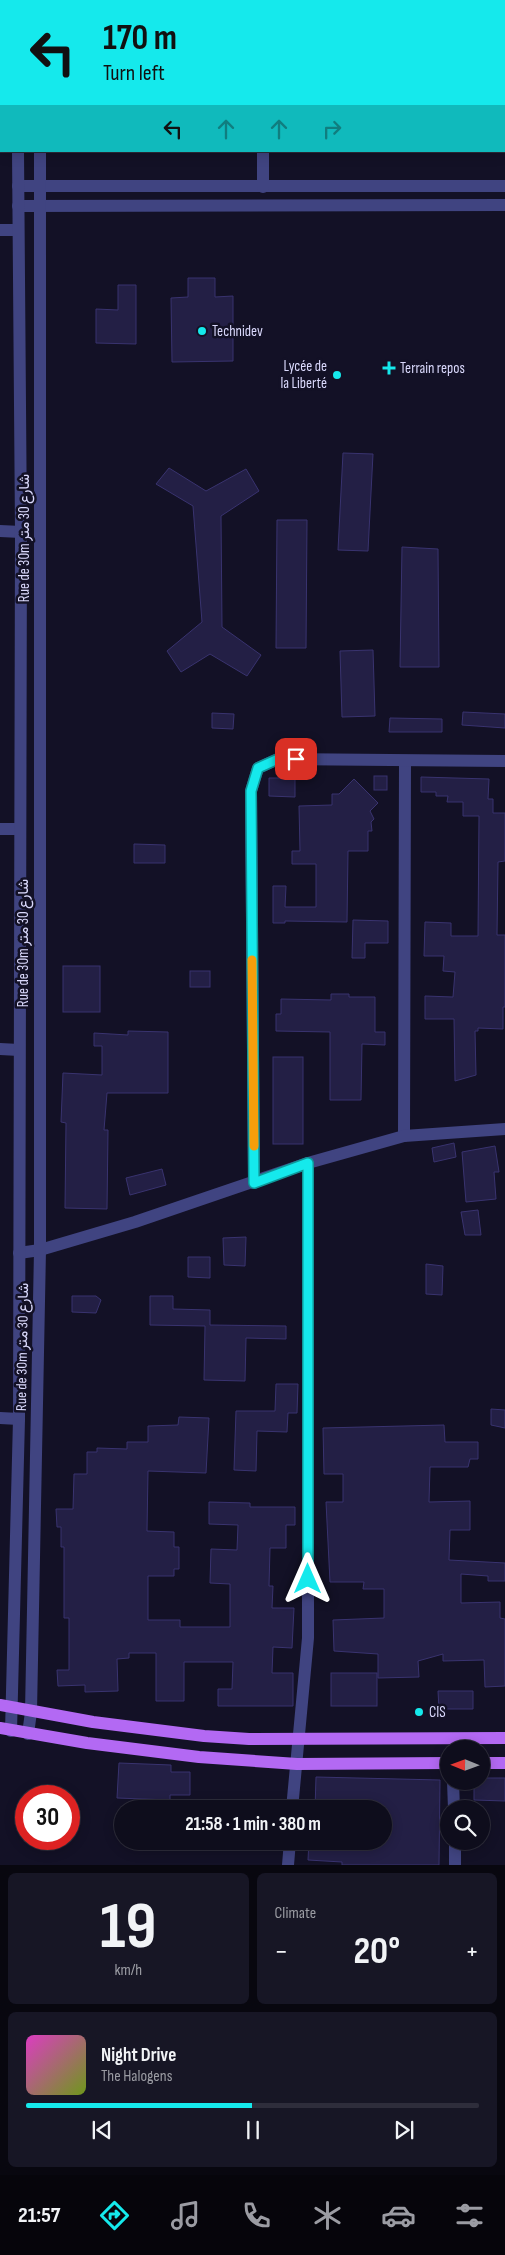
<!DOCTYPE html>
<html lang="en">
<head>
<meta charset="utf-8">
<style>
  body { margin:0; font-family:"Sofia Sans Condensed",Vazirmatn,sans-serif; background:#171625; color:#f1f3f6; height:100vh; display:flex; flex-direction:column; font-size:19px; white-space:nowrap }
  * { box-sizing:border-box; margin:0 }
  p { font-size:16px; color:#9b9ca3 }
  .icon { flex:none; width:28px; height:28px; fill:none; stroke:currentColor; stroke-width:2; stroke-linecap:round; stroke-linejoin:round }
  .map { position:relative; height:1865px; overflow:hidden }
  .side { display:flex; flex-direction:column; gap:8px; padding:8px; background:#08070f; flex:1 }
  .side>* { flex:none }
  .banner { position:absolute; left:0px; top:0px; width:505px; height:152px; box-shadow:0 2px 12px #0003,0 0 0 1px #2e2d3b; background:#15e9ec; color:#111; overflow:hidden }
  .needle { width:32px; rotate:271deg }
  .buttons { position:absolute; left:440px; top:1740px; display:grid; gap:10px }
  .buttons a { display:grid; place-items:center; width:50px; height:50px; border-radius:50%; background:#0e0d1c; box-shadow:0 2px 12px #0003,0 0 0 1px #2e2d3b; font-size:25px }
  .speed { position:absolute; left:15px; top:1785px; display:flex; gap:10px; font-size:25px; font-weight:700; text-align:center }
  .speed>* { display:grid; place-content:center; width:65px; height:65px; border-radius:50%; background:#0e0d1c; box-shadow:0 2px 12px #0003,0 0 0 1px #2e2d3b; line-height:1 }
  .speed .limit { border:8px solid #d22; background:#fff; color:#111 }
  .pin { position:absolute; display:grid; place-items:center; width:42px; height:42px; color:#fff; margin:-21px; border-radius:10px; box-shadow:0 2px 8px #0006 }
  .me { position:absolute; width:55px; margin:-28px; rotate:0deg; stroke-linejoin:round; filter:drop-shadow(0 0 4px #0008) }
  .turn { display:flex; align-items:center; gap:18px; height:105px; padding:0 20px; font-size:22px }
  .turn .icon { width:65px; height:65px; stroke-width:2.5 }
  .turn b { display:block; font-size:35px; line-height:42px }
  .lanes { display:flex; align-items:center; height:48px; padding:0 20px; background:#0003; justify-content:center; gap:25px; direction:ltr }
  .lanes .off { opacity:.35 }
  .big { font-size:38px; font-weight:700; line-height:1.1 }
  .side .card { flex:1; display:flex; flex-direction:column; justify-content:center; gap:8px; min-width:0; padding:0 18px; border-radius:8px; background:#171625 }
  .side .dial { align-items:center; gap:0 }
  .dial b { font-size:65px; line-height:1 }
  .song { display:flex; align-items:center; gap:15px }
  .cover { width:60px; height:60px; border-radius:8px; background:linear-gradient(135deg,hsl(310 70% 55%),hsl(80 70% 35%)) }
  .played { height:5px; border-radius:2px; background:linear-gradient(90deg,#15e9ec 50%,#2e2d3b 50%) }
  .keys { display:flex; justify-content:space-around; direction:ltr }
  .heat { display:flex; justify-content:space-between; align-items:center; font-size:28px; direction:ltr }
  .side .tiles { flex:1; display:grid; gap:8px; grid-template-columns:1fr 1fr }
  .card:last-child { grid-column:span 2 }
  .trip { position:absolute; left:114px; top:1800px; width:278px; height:50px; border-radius:25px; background:#0e0d1c; box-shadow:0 2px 12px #0003,0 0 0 1px #2e2d3b; font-weight:700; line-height:50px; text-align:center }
  .menu { display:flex; height:80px; justify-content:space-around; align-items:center; background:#06050b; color:#9b9ca3 }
  .menu .icon { width:35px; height:35px }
  .menu .selected { color:#15e9ec }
  .menu b { font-size:22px; color:#f1f3f6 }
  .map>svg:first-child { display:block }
</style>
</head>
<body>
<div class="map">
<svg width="505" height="1865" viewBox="0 0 505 1865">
  <rect width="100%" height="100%" fill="#131126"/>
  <g fill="#231f45" stroke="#39336f">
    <path d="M188 278H215V297L233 296V361L172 362 171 298 188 297Z"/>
    <path d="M118 285H136V344L96 343V309L118 310Z"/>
    <path d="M343 453 373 454 368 551 338 550Z"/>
    <path d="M169 468 206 491 246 469 259 491 221 516 222 627 261 655 247 676 210 654 181 672 167 651 202 622 193 506 156 484Z"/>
    <path d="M277 520H307L306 648H276Z"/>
    <path d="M402 547 438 549 439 667H400Z"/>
    <path d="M373 650 375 716 342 717 340 651Z"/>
    <path d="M463 712 505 714V728L462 725Z"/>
    <path d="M212 713 234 714 233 729 212 728Z"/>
    <path d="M390 718 442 719V732H389Z"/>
    <rect x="374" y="776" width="13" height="14"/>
    <path d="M421 777 489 779 488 799H493V813H505V861L498 862 497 935H505V1007H503V1029L478 1028V1031H475L476 1075 455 1081 454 1019H425V996L453 997 455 972 443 971 444 956H424L425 922 451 923V936H478L479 816H463V802H447L448 796H436V792H421Z"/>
    <path d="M269 778H295V797L269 796Z"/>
    <path d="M354 779 378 803 370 811 374 819 371 822 372 831H368V851H348L347 922 285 921V923H273V886H286L285 907H316V864H292V851H300L299 806 332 805V794H339Z"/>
    <path d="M134 844 165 845V863H134Z"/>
    <path d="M353 920 388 921V943H365V958H352Z"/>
    <rect x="63" y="966" width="37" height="46"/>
    <rect x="190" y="971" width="20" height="16"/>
    <path d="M331 994H349V997H375V1032H385V1045L362 1044 361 1100H330V1032L276 1031V1014H281V999L331 1000Z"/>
    <path d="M128 1031 168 1032V1093H107L104 1130H108L107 1209 65 1208 66 1123 61 1122 63 1073 102 1075V1046H94V1033L128 1035Z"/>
    <rect x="273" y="1057" width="30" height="87"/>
    <path d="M454 1143 456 1157 434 1162 432 1148Z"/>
    <path d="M495 1146 499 1172H494L496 1199 466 1202 462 1152Z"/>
    <path d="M162 1169 166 1185 130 1195 126 1178Z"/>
    <path d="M478 1210 481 1235H465L461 1212Z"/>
    <path d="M246 1237 245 1266 224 1265 223 1238Z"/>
    <path d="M188 1257H210V1278L188 1277Z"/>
    <path d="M426 1264 443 1266 442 1295 426 1294Z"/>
    <path d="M72 1296H96L101 1300 96 1313 72 1312Z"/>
    <path d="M150 1296H173V1309L210 1310V1325L286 1326V1339L246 1338 245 1381 204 1380 205 1326 150 1325Z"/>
    <path d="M276 1384H298L297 1413H288L287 1432 257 1431 256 1471 234 1470 236 1411H275Z"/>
    <path d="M491 1409 505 1410V1428L491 1425Z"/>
    <path d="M179 1417 209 1418 206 1473 148 1471 147 1531 174 1532V1547H179V1569H174V1576H148V1620H180V1627H230V1584L210 1583 211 1549 237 1550 238 1525 209 1524V1502L250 1503V1507H295V1525H286V1548H270L269 1586H273L272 1608H294L292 1648 273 1647 272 1673H293V1706H218V1689H232L233 1662H184V1701H156V1653H129V1658L117 1659 118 1691 85 1692V1685L58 1686 57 1670H69V1618H64V1547H61V1527H57L56 1509H73L74 1474H87V1452H97V1448L127 1449V1442H148V1426L178 1425Z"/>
    <path d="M444 1425 445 1442H478V1459H470L468 1467H430L429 1502 470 1501V1530H450L449 1560 505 1563V1581H488V1576L461 1574V1603L500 1602V1618L505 1619V1686L485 1687 484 1660 443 1661V1654L418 1661 419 1677 378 1678V1654L334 1651 333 1620 384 1618V1589H363L364 1582H330L326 1502H343V1474H324L323 1428Z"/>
    <rect x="331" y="1673" width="46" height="33"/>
    <path d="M438 1691H473V1709H439Z"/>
    <path d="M119 1763 171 1765V1772H190V1795H170V1800L117 1798Z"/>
    <path d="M316 1777 440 1780 439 1865H342V1862L308 1860 309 1841H382V1809H315Z"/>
    <path d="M481 1778H505V1801L474 1800V1781H481Z"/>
  </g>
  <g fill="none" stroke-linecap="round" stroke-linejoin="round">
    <g stroke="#404481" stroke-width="12">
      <path d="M17 0V1"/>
      <path d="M39 0V1"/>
      <path d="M306 1 321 0"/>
      <path d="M18 186H505"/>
      <path d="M263 187V151"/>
      <path d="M18 206 505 205"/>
      <path d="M0 230H18"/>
      <path d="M0 531 21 532"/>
      <path d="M0 829H20"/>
      <path d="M0 1049 19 1050"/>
      <path d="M404 1136 405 761"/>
      <path d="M254 1183 251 791 258 768 278 759 505 761"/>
      <path d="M19 1253 40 1250 135 1222 308 1163 404 1136 505 1129"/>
      <path d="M0 1418 19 1419"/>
      <path d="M11 1731 19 1419 21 532 18 151"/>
      <path d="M28 1734 31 1712 40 1250V151"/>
      <path d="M453 1781 454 1809"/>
      <path d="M292 1809 308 1638V1163"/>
      <path d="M455 1841V1865"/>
      <path d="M288 1865 290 1841"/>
    </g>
    <g stroke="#b369f3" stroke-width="12">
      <path d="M0 1705 93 1722 204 1736 249 1739 505 1738"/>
      <path d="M0 1728 87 1743 199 1757 297 1764 449 1763"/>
      <path d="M481 1763H505"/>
    </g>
  </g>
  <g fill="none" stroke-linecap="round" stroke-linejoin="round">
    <g stroke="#0e9799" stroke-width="12">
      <path id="route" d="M296 759H278L258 768 251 791 254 1183 308 1163V1579"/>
    </g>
    <use href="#route" stroke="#15e9ec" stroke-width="9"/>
    <path stroke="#f59e0b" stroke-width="9" d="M252 960 254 1146"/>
  </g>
  <g fill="#15e9ec" stroke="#131126" stroke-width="2">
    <circle cx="202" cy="331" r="5"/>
    <path d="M386.5 360.5h5v5h5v5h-5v5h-5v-5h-5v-5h5z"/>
    <circle cx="337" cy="375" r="5"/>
    <circle cx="419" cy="1712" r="5"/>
  </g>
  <g text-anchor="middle" stroke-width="5" stroke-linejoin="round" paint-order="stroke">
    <g font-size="15" fill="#dad9fc" stroke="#131126" text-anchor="start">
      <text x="212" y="336">Technidev</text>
      <text x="327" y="371" text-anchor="end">Lycée de<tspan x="327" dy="17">la Liberté</tspan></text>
      <text x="400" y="373">Terrain repos</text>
      <text x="429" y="1717">CIS</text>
    </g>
    <g font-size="15" fill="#dad9fc" stroke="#131126">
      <text transform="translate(24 538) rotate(-90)" y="5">Rue de 30m شارع 30 متر</text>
      <text transform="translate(23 943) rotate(-90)" y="5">Rue de 30m شارع 30 متر</text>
      <text transform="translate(22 1347) rotate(-89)" y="5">Rue de 30m شارع 30 متر</text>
    </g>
  </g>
</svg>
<div class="buttons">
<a><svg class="needle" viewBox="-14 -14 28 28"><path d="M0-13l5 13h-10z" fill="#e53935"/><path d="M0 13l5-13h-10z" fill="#9b9ca3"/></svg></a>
<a><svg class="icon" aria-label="search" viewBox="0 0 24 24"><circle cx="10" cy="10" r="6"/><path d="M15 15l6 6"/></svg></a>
</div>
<div class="speed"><div class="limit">30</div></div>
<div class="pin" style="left:296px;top:759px;background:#d93025"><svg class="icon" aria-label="arrive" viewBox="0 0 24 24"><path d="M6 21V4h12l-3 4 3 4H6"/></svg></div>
<svg class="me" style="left:308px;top:1579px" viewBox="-20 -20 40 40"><path d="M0-17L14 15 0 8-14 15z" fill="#15e9ec" stroke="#fff" stroke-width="4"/></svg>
<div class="trip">21:58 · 1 min · 380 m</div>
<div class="banner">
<div class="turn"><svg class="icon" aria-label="left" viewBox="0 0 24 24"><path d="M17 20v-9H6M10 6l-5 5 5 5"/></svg><div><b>170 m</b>Turn left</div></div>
<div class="lanes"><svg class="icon" aria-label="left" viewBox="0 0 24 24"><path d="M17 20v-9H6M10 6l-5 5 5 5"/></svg><svg class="icon off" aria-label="ahead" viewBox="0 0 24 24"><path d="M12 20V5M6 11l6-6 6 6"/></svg><svg class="icon off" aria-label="ahead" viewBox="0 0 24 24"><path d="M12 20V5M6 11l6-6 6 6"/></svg><svg class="icon off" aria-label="right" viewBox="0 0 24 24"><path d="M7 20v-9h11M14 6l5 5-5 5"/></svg></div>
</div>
</div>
<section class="side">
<div class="tiles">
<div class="card dial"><b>19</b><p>km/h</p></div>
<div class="card"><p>Climate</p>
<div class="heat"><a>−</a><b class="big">20°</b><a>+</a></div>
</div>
<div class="card">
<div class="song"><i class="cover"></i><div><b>Night Drive</b><p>The Halogens</p></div></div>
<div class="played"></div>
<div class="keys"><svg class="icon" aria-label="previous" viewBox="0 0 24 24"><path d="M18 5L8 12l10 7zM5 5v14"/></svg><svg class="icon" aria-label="pause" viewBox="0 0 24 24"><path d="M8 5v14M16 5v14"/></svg><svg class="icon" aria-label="next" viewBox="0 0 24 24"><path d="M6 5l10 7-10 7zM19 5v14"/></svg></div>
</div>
</div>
</section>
<nav class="menu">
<b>21:57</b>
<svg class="icon selected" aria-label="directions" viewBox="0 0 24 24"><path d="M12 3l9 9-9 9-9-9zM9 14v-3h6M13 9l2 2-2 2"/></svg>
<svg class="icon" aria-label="music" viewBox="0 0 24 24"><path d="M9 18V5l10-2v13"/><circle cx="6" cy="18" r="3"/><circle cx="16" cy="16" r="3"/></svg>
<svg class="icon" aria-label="phone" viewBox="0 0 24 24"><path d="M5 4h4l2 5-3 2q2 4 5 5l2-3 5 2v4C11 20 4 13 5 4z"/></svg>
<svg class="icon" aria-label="climate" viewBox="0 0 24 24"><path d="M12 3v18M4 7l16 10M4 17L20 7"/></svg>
<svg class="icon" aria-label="car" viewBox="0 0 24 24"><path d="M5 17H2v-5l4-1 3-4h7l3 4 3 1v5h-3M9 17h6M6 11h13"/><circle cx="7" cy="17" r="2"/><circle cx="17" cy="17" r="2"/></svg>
<svg class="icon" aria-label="filters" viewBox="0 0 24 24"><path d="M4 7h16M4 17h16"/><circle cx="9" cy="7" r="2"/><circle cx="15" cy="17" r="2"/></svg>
</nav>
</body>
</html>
